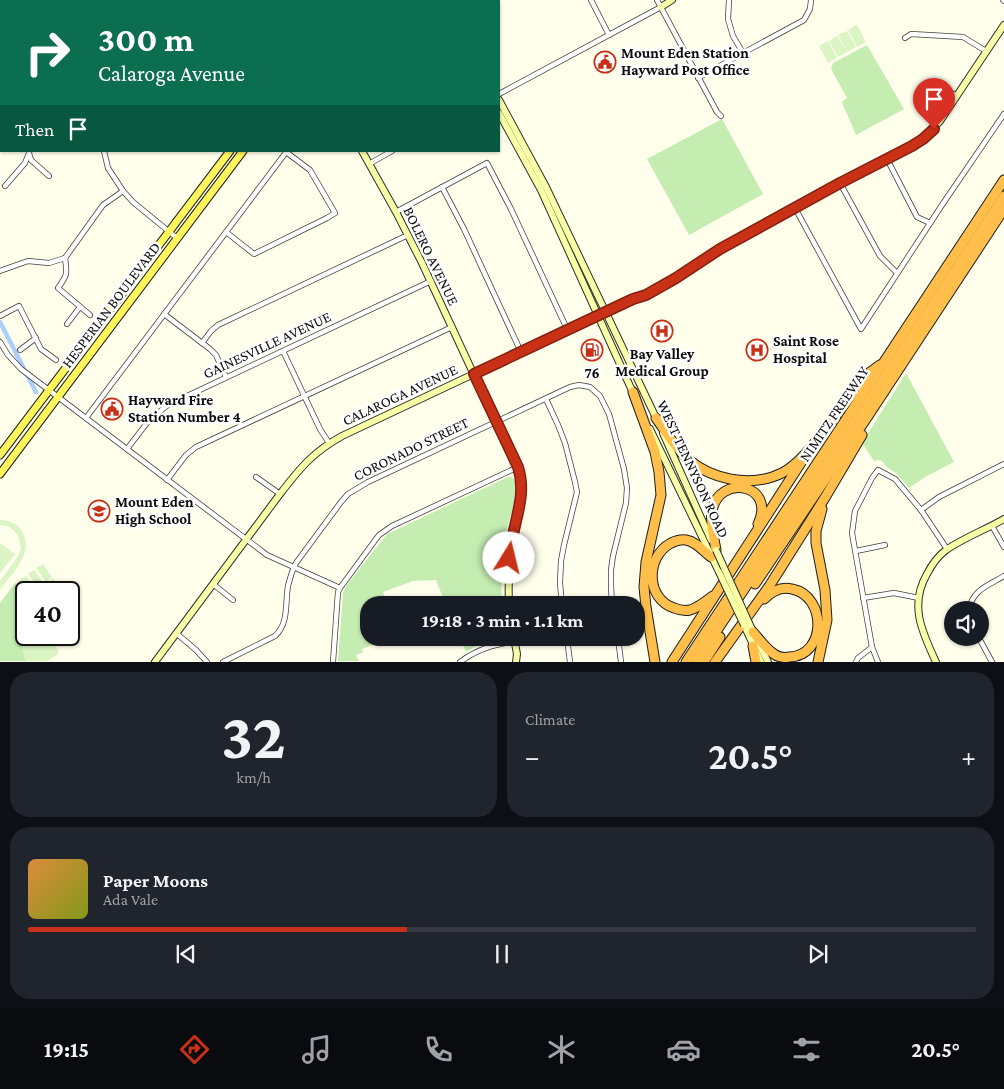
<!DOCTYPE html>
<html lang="en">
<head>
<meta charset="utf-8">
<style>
  body { margin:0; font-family:"Crimson Pro",serif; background:#20242c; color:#f1f3f6; height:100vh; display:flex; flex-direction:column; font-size:19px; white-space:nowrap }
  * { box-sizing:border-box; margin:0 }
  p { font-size:16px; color:#9ea1a6 }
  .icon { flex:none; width:28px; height:28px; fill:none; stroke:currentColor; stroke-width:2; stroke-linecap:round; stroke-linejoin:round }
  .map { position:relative; height:662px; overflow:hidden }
  .panel { display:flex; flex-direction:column; gap:10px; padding:10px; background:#0d0f14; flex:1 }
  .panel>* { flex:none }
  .banner { position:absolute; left:0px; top:0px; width:500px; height:152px; box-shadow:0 1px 4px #0004; background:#0b6e4f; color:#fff; overflow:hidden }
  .controls { position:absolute; left:944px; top:601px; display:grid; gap:10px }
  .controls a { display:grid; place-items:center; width:45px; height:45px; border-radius:50%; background:#171b24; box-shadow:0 1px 4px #0004; font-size:25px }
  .speed { position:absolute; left:15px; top:581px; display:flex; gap:10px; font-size:25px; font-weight:700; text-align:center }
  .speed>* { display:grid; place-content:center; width:65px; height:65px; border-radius:50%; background:#171b24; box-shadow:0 1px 4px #0004; line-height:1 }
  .speed .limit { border:2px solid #111; border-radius:8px; background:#fff; color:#111 }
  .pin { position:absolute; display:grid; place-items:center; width:42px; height:42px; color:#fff; margin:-51px -21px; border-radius:50% 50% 50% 0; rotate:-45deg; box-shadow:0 0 5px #0007 }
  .pin .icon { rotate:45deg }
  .me { position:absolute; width:55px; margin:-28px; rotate:9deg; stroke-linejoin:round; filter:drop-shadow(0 0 4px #0008) }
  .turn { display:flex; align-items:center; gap:18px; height:105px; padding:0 15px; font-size:22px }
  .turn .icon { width:65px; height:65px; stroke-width:2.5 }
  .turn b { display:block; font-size:35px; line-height:42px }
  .then { display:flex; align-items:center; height:48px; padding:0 15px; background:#0003; gap:10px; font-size:19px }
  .big { font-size:38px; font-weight:700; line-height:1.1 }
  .panel .widget { flex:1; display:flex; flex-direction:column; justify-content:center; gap:8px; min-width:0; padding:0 18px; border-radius:20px; background:#20242c }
  .panel .dial { align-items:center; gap:0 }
  .dial b { font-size:65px; line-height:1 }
  .song { display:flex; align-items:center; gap:15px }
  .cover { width:60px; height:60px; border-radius:8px; background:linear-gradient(135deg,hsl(30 70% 55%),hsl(70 70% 35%)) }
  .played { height:5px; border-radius:2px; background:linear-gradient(90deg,#c93117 40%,#363941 40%) }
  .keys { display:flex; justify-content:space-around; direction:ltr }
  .heat { display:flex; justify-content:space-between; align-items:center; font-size:28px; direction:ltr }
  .panel .tiles { flex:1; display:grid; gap:10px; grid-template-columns:1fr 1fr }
  .widget:last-child { grid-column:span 2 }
  .trip { position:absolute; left:360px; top:596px; width:285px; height:50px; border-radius:20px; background:#171b24; box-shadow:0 1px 4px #0004; font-weight:700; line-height:50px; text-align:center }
  .tabs { display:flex; height:80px; justify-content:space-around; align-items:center; background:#090b0e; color:#9ea1a6 }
  .tabs .icon { width:35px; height:35px }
  .tabs .on { color:#c93117 }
  .tabs b { font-size:22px; color:#f1f3f6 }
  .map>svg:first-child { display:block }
</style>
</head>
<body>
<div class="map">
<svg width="1004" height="662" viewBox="0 0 1004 662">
  <rect width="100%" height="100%" fill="#ffffec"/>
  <g fill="#c5edb2">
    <path d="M867 45 904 109 856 135 842 102 847 98 831 69 833 63Z"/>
    <path d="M722 119 763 194 689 235 647 159Z"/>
    <path d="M906 373 954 462 925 477 909 488 897 474 888 468 882 461 878 460 874 461 862 443Z"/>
    <path d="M508 477H511L514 479C519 497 509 518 505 536 501 559 501 582 502 605H446L436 580 413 581 383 592 388 605H369V638H375L378 643 362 649 363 652 356 655 359 661H338L343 593 346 586 383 539 387 534 398 529Z"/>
    <path d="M15 583 26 597V635H30L23 641 24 656 28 661H0V603Z"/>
    <path d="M460 638H503C489 640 477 644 466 652Z"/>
  </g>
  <g fill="#daf4c4">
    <path d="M857 25 866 42 857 47 848 30Z"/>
    <path d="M847 31 856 47 847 52 838 35Z"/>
    <path d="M837 36 847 52 838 57 829 41Z"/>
    <path d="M828 41 837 58 828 63 819 46Z"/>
    <path d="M0 520C8 520 16 523 21 530 36 552 12 573 0 590V581L17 558 21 549 19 538 17 534 10 527 0 525Z"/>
    <path d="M0 543 15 554 0 573Z"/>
    <path d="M43 564 52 577 46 582 36 568Z"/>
    <path d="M34 570 44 583 37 588 28 574Z"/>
    <path d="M26 576 35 589 30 592H27L19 581Z"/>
    <path d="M53 578 63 591 61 592H53L47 583Z"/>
    <path d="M30 635H47L58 650V654L47 661H28L24 656 23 641Z"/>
  </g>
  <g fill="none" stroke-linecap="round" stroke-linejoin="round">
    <path stroke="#abcefc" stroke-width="4.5" d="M0 322 36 392"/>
    <g stroke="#3f3f3f" stroke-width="6">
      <g id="street">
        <path d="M143 0V1"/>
        <path d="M591 0 609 35"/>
        <path d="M657 0 717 112 721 116"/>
        <path d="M729 0 728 19 733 36 743 53"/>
        <path d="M1003 0 1004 1"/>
        <path d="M93 1V0"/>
        <path d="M905 38 911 34 963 37 986 51"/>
        <path d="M698 78 743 53 804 20 810 9 811 0"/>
        <path d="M930 85H936L957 96"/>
        <path d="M499 94 661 7"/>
        <path d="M104 151 108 168 123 191 133 202 178 239"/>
        <path d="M29 153 31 160 49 176"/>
        <path d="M887 159 917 217 930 223"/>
        <path d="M369 164 392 151"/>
        <path d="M840 183 880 256 897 273"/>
        <path d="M5 186 25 163 29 153"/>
        <path d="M442 187 464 229 521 352"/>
        <path d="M795 208 861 329 942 205 1004 114"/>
        <path d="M396 212 487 163 511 209 568 331"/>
        <path d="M226 232 254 254 327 218 335 213 310 170 286 152"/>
        <path d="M65 258 103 205 123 191"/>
        <path d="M65 258C67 274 68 274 58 288L90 315"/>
        <path d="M0 271 28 261 49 263 65 258"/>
        <path d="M164 314 210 349 216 355 226 377"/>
        <path d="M0 316 19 306 41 349 56 360"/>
        <path d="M67 324 80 307"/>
        <path d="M0 342 8 355 21 369 267 555 340 588"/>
        <path d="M202 343 211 331 218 325 408 235"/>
        <path d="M20 350 36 338"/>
        <path d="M283 351 320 429 329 443"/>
        <path d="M546 399 558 425 565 443 575 482 577 492 564 545 561 561 560 583 562 605"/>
        <path d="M86 418 287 151"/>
        <path d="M127 449 150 419 168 405 431 281"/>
        <path d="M256 477 280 494"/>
        <path d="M167 480 186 455 196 447 452 327"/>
        <path d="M921 510 939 497 1004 464"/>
        <path d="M992 526 1004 547"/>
        <path d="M856 551 885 545"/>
        <path d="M213 584 233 600"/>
        <path d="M863 598 894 593 919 598"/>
        <path d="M969 610C972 590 989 585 1004 576"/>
        <path d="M176 633 196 650 207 662"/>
        <path d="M567 638 570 662"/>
        <path d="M618 638 621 662"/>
        <path d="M979 638 992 662"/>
        <path d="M223 662 275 636C289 623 285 604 288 586 290 578 292 570 296 563L341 502 348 494 368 482 570 387 579 385 590 387 600 396 609 414 624 469 627 488 626 503 613 556 611 570V585L612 605"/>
        <path d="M333 662 338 592 340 588 379 535 392 526 518 467"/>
        <path d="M460 662C483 645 504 643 531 638"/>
        <path d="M856 662 858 658 872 647"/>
        <path d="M878 662 872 647 852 533 855 511 872 478 878 470 895 479 921 510 947 549"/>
      </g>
    </g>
    <g stroke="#2e2e2e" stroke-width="8">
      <g id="secondary">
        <path d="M390 0 391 1"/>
        <path d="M403 0 404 1"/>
        <path d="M661 7 672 0"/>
        <path d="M499 100 546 187 658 422"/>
        <path d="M499 113 541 190 634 395"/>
        <path d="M362 151 396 212 422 263 520 474C524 498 517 513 513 535 509 559 508 581 509 605"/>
        <path d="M650 429 719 572"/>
        <path d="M663 433 711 540"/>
        <path d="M749 623 768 662"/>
        <path d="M744 625 761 662"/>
        <path d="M514 638 517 654 516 662"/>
        <path d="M155 662 280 494C300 468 313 452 342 436L633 299 646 295 661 287 720 249 840 183 912 146 927 136 940 121 1004 25"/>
        <path d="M936 662C922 632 909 605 927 574 932 564 937 557 946 550 963 538 985 530 1004 519"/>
      </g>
    </g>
    <g stroke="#1d1d1d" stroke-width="9">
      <g id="primary">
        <path d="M342 1 343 0"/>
        <path d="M356 1 357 0"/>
        <path d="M0 455 230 151"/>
        <path d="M0 474 243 151"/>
      </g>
    </g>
    <g stroke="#1d1d1d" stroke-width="11">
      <g id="highway">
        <path d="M633 392 655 452 659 472 661 495 646 562 644 587 646 607 655 662"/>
        <path d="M656 418C666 432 676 449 689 460 701 470 715 476 730 479 747 482 766 481 782 473 801 463 816 441 829 424 842 407 856 390 869 373L880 365"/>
        <path d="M716 550C714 538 710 524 712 511 719 473 777 484 758 524"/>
        <path d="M711 557C703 551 697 542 686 540 680 539 675 541 671 543 645 557 646 599 674 608 679 610 685 611 690 610 698 608 706 601 713 596"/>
        <path d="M755 584 868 416 1004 209"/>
        <path d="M753 632C759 639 766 649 774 654 778 657 784 658 789 657 827 656 827 596 792 589 781 586 771 592 764 599"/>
        <path d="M753 646 756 662"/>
        <path d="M672 662 802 461"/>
        <path d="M686 662 1004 180"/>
        <path d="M696 662 1004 196"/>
        <path d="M704 662 720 637"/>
        <path d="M715 662 770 585 826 496 862 435"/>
        <path d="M818 662 827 620 825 590 816 543V531L822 509"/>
      </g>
    </g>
    <use href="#street" stroke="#fff" stroke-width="4.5"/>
    <use href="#secondary" stroke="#f8ffa7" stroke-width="6"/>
    <use href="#primary" stroke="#fff65c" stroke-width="7"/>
    <use href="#highway" stroke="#ffbf4a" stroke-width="9"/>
    <g stroke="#2e2e2e" stroke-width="8" stroke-linecap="butt">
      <g id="secondary-bridge">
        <path d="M716 550 749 623"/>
        <path d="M719 572 744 625"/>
      </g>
    </g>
    <use href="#secondary-bridge" stroke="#f8ffa7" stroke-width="6"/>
  </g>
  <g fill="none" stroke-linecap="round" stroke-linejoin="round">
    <g stroke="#83200f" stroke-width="12">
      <path id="route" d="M509 558C511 549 512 539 514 530 519 508 525 489 518 467L474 374 633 299 646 295 676 278 720 249 840 183 912 146 923 139 934 129"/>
    </g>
    <use href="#route" stroke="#c93117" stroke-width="9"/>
  </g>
  <defs>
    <g id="civic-ring" transform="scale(1.125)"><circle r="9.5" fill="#fff" stroke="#c93117" stroke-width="1.5"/><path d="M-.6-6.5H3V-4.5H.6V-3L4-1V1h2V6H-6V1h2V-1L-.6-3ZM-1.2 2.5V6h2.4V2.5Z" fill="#c93117"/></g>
    <g id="hospital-ring" transform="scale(1.125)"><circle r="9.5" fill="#fff" stroke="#c93117" stroke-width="1.5"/><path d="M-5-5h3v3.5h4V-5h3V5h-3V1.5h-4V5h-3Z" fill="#c93117"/></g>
    <g id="fuel-ring" transform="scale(1.125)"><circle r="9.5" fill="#fff" stroke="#c93117" stroke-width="1.5"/><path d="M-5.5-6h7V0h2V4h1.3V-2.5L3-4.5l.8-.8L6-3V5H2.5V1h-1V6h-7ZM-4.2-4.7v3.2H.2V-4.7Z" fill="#c93117"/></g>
    <g id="school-ring" transform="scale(1.125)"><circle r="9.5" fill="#fff" stroke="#c93117" stroke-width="1.5"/><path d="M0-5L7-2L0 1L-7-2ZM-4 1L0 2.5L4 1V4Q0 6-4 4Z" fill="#c93117"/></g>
  </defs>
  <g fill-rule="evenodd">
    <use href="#civic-ring" x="605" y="62"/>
    <use href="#hospital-ring" x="662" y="331"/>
    <use href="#fuel-ring" x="592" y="350"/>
    <use href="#hospital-ring" x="757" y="350"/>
    <use href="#civic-ring" x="112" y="409"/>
    <use href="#school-ring" x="99" y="511"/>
  </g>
  <g text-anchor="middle" stroke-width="5" stroke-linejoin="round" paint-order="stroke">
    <g font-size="15" font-weight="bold" fill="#0c0c0c" stroke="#fff" text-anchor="start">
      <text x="621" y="58">Mount Eden Station<tspan x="621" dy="17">Hayward Post Office</tspan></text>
      <text x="773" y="346">Saint Rose<tspan x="773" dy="17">Hospital</tspan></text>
      <text x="662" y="359" text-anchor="middle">Bay Valley<tspan x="662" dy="17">Medical Group</tspan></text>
      <text x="592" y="378" text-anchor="middle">76</text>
      <text x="128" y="405">Hayward Fire<tspan x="128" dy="17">Station Number 4</tspan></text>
      <text x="115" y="507">Mount Eden<tspan x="115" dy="17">High School</tspan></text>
    </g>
    <g font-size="15" fill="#0c0c0c" stroke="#fff">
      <text transform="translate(431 256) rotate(64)" y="5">BOLERO AVENUE</text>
      <text transform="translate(111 305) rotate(-53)" y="5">HESPERIAN BOULEVARD</text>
      <text transform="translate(267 345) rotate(-25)" y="5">GAINESVILLE AVENUE</text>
      <text transform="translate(400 395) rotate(-25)" y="5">CALAROGA AVENUE</text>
      <text transform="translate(834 414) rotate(-56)" y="5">NIMITZ FREEWAY</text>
      <text transform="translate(411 449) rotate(-26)" y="5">CORONADO STREET</text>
      <text transform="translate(693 469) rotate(65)" y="5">WEST TENNYSON ROAD</text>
    </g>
  </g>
</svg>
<div class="controls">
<a><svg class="icon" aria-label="sound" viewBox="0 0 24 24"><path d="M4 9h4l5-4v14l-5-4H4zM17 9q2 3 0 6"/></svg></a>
</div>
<div class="speed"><div class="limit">40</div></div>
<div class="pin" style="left:934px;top:129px;background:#d93025"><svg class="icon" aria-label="arrive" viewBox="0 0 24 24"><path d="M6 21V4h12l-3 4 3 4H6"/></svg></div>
<svg class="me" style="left:509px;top:558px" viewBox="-20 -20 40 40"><circle r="19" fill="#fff"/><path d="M0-13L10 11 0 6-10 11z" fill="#c93117"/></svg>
<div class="trip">19:18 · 3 min · 1.1 km</div>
<div class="banner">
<div class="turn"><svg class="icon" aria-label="right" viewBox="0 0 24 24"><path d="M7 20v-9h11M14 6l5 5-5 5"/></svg><div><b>300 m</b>Calaroga Avenue</div></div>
<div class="then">Then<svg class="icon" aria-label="arrive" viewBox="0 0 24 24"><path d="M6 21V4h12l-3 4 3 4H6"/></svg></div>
</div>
</div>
<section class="panel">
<div class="tiles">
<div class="widget dial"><b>32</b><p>km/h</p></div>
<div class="widget"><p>Climate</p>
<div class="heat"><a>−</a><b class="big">20.5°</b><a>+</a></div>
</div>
<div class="widget">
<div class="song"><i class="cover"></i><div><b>Paper Moons</b><p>Ada Vale</p></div></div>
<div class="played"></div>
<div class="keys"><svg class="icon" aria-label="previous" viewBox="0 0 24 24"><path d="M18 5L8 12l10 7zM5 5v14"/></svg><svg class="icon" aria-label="pause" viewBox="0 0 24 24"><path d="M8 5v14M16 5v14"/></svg><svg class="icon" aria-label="next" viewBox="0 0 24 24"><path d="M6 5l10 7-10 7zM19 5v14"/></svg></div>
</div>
</div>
</section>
<nav class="tabs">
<b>19:15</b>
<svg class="icon on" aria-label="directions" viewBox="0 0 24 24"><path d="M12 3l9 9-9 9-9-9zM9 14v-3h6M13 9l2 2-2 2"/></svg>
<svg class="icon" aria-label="music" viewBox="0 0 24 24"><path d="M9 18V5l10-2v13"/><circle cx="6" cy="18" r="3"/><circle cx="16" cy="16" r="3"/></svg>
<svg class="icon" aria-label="phone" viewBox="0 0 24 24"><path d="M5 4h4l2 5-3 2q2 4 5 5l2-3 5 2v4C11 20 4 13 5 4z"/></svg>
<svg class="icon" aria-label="climate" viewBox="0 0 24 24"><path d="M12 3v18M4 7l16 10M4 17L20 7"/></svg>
<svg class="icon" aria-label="car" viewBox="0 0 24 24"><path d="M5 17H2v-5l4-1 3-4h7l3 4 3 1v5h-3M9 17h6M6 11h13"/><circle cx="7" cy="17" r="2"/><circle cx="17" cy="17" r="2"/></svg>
<svg class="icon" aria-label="filters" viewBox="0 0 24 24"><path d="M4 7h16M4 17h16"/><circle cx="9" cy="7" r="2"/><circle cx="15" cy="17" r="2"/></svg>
<b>20.5°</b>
</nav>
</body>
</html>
